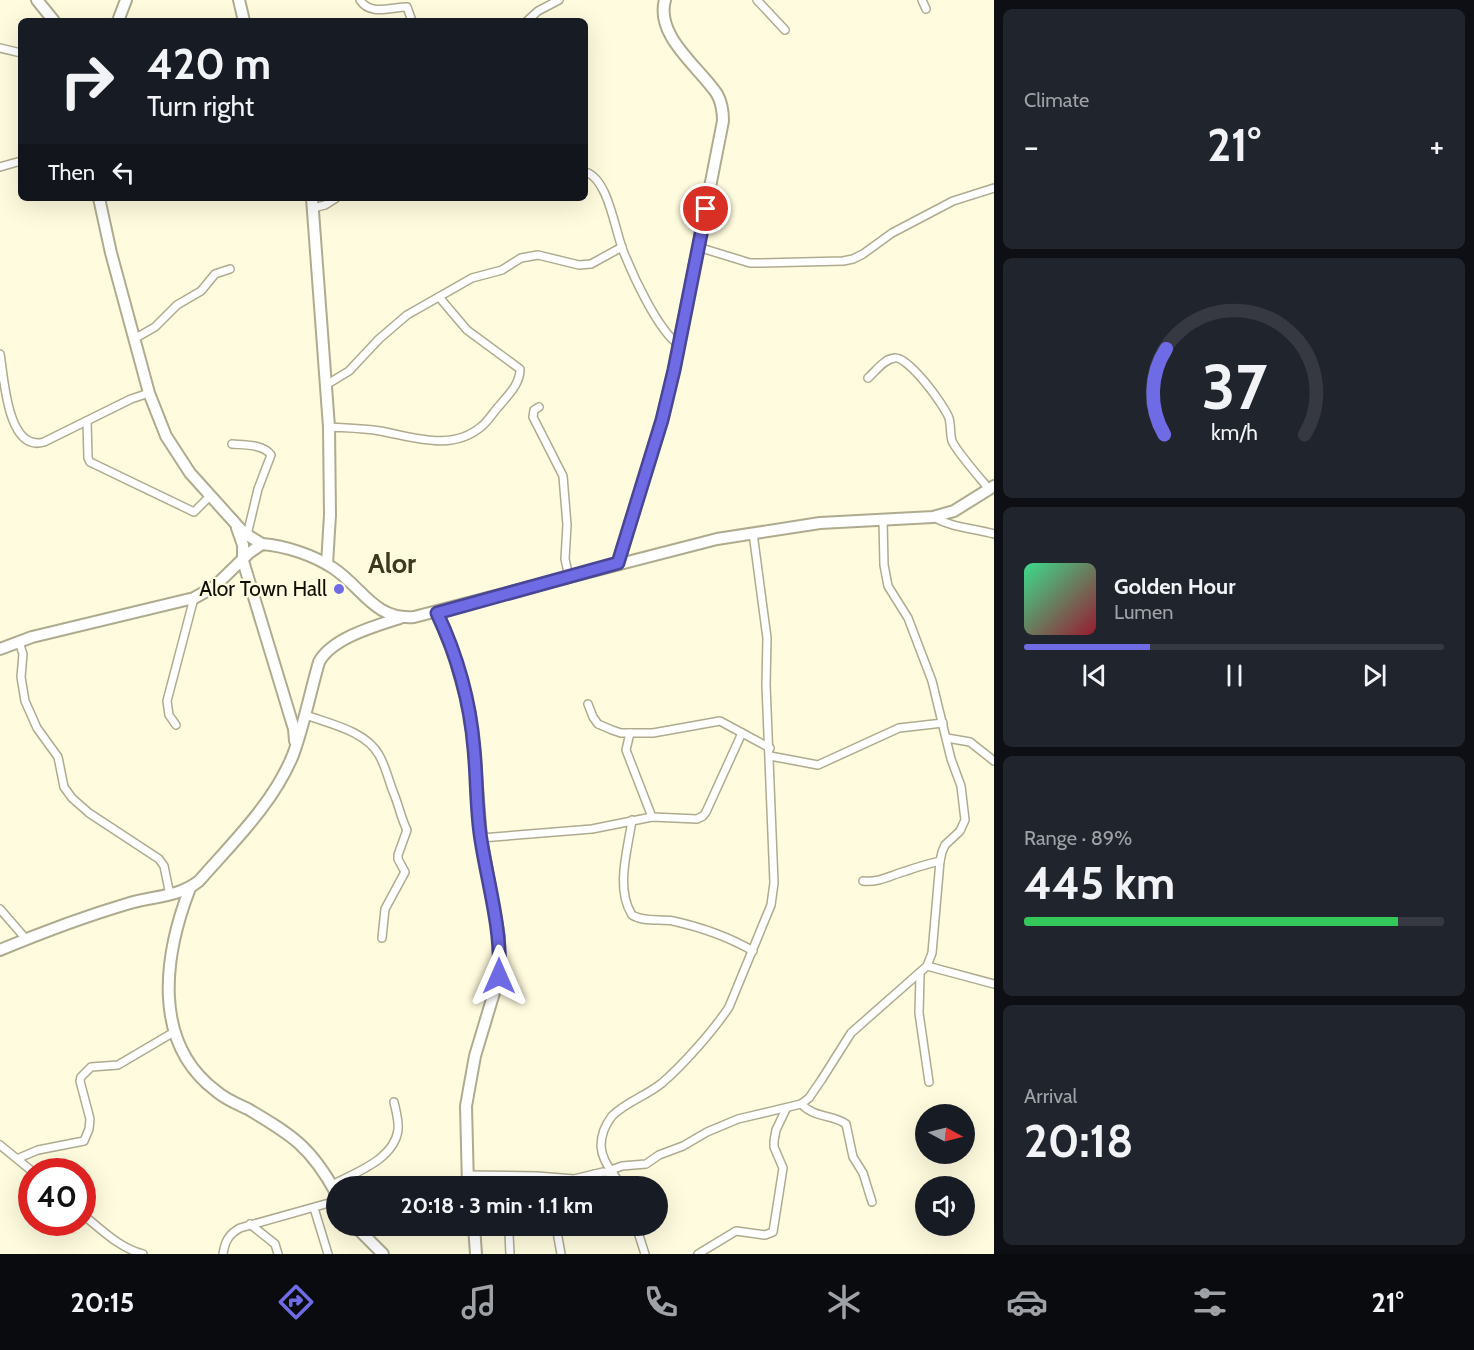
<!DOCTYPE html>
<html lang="en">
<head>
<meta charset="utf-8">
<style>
  body { margin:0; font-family:Cabin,sans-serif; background:#20242c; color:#f1f3f6; height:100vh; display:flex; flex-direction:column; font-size:22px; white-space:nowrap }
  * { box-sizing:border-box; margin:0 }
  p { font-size:20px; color:#9ea1a6 }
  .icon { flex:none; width:33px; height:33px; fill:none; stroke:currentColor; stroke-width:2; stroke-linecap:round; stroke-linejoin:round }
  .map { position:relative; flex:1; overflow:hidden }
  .panel { display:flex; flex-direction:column; gap:9px; padding:9px; background:#0d0f14; width:480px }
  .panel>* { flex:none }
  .banner { position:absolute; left:18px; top:18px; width:570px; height:183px; border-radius:9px; box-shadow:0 6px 24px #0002; background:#171b24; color:#f1f3f6; overflow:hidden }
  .needle { width:39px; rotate:97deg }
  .controls { position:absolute; left:915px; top:1104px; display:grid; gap:12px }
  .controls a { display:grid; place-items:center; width:60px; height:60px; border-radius:50%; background:#171b24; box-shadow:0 6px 24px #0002; font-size:30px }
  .speed { position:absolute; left:18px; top:1158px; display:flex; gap:12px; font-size:30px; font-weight:700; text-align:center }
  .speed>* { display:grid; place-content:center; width:78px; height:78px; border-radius:50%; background:#171b24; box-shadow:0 6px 24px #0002; line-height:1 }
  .speed .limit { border:9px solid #d22; background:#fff; color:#111 }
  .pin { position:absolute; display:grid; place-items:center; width:51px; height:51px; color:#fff; margin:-26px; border:3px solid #fff; border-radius:50%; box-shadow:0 2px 6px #0007 }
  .me { position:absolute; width:66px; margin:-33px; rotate:0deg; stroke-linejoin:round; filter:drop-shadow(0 0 4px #0008) }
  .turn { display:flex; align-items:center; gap:21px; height:126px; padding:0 30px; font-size:27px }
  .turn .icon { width:78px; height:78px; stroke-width:2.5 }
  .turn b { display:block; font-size:42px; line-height:51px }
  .then { display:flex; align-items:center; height:57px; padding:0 30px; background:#0003; gap:12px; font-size:22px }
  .big { font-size:45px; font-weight:700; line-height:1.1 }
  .panel .widget { flex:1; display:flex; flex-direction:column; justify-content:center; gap:9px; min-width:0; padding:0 21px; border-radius:9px; background:#20242c }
  .panel .dial { align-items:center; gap:0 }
  .dial svg { height:156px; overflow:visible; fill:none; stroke:#363941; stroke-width:7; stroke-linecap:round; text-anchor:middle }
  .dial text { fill:#f1f3f6; stroke:none }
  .song { display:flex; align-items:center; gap:18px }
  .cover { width:72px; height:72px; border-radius:9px; background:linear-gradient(135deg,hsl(150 70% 55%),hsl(350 70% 35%)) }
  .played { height:6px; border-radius:3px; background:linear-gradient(90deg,#6f6be5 30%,#363941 30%) }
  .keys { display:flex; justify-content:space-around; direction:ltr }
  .heat { display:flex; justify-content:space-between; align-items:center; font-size:33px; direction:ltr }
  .charge { height:9px; border-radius:4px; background:linear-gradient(90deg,#34c759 89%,#363941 0) }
  .trip { position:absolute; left:326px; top:1176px; width:342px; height:60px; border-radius:30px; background:#171b24; box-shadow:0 6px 24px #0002; font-weight:700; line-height:60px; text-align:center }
  .menu { display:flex; height:96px; justify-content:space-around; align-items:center; background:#090b0e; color:#9ea1a6 }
  .menu .icon { width:42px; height:42px }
  .menu .selected { color:#6f6be5 }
  .menu b { font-size:27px; color:#f1f3f6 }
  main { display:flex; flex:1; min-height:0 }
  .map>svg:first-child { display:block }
</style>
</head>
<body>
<main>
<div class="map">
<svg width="994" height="1254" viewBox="0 0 994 1254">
  <rect width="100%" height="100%" fill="#fffbde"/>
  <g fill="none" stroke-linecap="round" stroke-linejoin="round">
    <g stroke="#aeab8f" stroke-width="10">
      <g id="street">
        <path d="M360 0C370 16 391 7 407 7L412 21"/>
        <path d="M757 0 785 30"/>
        <path d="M922 0 926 9"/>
        <path d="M527 21 538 11 559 0"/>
        <path d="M0 48 21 53"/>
        <path d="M0 167 21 161"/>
        <path d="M585 172C609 178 615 233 624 253 634 278 658 330 679 345"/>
        <path d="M313 208 325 205 336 198"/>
        <path d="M698 247 750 263H760L843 261 853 259 863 254 892 233 953 201 994 188"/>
        <path d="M134 339 155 327 177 305 201 291 215 274 230 269"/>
        <path d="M0 354C4 376 7 453 44 442L131 399 149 393"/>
        <path d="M868 378C876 371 883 360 894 358 908 355 944 405 949 418 951 425 950 434 952 441 957 452 980 478 989 489"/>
        <path d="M326 385 349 371 379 339 407 315 472 278 502 270 521 258 538 255 579 265 591 264 622 247"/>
        <path d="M539 407 534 410 533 417 563 476 567 525 565 559 569 577"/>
        <path d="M87 421 88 458 90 462 194 512 210 496"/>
        <path d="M329 427C346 428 363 428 380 431 414 437 452 452 482 426 489 420 494 411 500 405 509 394 520 384 520 369L467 330 439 297"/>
        <path d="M232 444C244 445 263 444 271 455L258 489 247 535"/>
        <path d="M933 517C953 528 973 528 994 534"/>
        <path d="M19 642 23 654 21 677 25 701 37 728 58 757 64 787 72 798 89 813 159 859 164 866 170 895"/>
        <path d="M588 704 593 717 598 724 612 730 621 733H653L720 721 770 748"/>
        <path d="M306 715C330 724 366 731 379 755 386 767 389 782 394 794 399 806 401 818 407 830L398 855V859L405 872 385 909 382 938"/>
        <path d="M176 725 169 715 167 701 194 598"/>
        <path d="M630 733 626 750 652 817"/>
        <path d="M947 738 970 742 994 761"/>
        <path d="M770 756 818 765 899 728 943 723"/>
        <path d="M632 820C628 849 615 888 632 915 643 922 660 919 673 921 700 927 729 937 753 951"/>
        <path d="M481 838 592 829 652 817 697 819 703 816 706 812 742 733"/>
        <path d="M863 881C879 883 891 875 906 871 917 867 928 864 940 861"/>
        <path d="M0 909 26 939"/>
        <path d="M927 966 994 984"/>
        <path d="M920 975 919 1013 929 1082"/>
        <path d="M801 1104C816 1119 833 1114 846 1124L853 1157 863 1173 872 1202"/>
        <path d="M0 1145 33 1172"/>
        <path d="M19 1158 38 1150 84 1141 89 1129 90 1119 80 1081 81 1077 91 1067 118 1065 174 1032"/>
        <path d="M611 1170 622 1166 646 1164 659 1155 683 1146 707 1132 738 1119 801 1104 809 1098 822 1079 851 1033 927 966 932 953 940 861 942 852 945 845 960 831 965 820 961 786 951 759 932 681 908 618 888 586 884 565 883 520"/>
        <path d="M595 1174 600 1179 602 1186"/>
        <path d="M467 1175 537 1176 574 1179 603 1172 613 1173"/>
        <path d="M332 1185C354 1173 394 1160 398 1130 399 1121 396 1111 394 1102"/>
        <path d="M621 1186C614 1172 602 1163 601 1146 601 1135 605 1125 612 1116 626 1102 646 1096 662 1083 683 1065 714 1030 729 1007L771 905 774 883 766 685 767 638 753 533"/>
        <path d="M314 1208 328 1254"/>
        <path d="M82 1214C101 1229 119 1248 143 1254"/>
        <path d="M250 1224 275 1244 278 1254"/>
        <path d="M556 1226 561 1254"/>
        <path d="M636 1226 645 1254"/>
        <path d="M509 1234 510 1254"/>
        <path d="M223 1254C225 1241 229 1234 240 1228L336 1201"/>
        <path d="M698 1254 736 1231 765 1235 773 1232 783 1168 774 1147V1141L776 1130 786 1109"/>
      </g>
    </g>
    <g stroke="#aeab8f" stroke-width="14">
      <g id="secondary">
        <path d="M37 0 54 21"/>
        <path d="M239 0 244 21"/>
        <path d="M118 21 126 0"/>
        <path d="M99 198 111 253 149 393 166 436 190 473 244 533 262 544"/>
        <path d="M312 198 329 427 330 515 327 564"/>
        <path d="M237 528 243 545V561L294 729 295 741"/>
        <path d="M618 563 662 420 674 370 723 121C723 112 722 103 717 94 699 67 655 36 665 0"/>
        <path d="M437 613 453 651 469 709 474 747 481 838 499 937V976L475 1056 466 1106 468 1186"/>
        <path d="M0 649 32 637 194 598 214 587 249 553 262 544C286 546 313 555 333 568 362 587 374 620 414 617L717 539 820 523 933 517 954 511 994 486"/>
        <path d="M190 888C164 955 151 1042 216 1091 225 1099 237 1104 248 1109 292 1135 311 1147 336 1193"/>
        <path d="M0 950C43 932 86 916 130 903 154 896 179 897 199 881 233 842 273 804 293 755 304 725 310 693 319 662 332 638 375 626 400 618"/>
        <path d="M359 1226 361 1232 383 1254"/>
        <path d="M474 1226 476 1254"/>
      </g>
    </g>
    <use href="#street" stroke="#fff" stroke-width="7"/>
    <use href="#secondary" stroke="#fff" stroke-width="10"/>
  </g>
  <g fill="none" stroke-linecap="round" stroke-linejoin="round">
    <g stroke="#484695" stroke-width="15">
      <path id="route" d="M499 976C502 930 488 885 481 840 476 810 477 779 474 749 470 701 457 655 437 613L618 563 662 420 674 370 706 209"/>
    </g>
    <use href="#route" stroke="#6f6be5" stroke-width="10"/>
  </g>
  <circle fill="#6f6be5" stroke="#fffbde" stroke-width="2" cx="339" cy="589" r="6"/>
  <g text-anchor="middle" stroke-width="4.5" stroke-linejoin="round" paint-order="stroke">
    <g font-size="21" fill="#0f0e05" stroke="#fffbde" text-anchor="end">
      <text x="327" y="596">Alor Town Hall</text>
    </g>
    <g font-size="27" font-weight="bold" fill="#3c3921" stroke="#fffbde">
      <text x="392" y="573">Alor</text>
    </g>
  </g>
</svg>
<div class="controls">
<a><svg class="needle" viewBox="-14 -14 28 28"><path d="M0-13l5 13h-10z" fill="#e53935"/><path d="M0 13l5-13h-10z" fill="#9ea1a6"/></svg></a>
<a><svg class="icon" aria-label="sound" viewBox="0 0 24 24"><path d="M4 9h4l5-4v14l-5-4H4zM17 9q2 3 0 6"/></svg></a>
</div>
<div class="speed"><div class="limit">40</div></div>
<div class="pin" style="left:706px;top:209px;background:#d93025"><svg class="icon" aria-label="arrive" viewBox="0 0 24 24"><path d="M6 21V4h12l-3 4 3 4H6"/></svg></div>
<svg class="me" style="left:499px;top:976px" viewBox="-20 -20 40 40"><path d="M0-17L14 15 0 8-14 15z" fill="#6f6be5" stroke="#fff" stroke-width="4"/></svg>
<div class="trip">20:18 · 3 min · 1.1 km</div>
<div class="banner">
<div class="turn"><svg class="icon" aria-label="right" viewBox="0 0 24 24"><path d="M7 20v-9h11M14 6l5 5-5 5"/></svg><div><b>420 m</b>Turn right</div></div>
<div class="then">Then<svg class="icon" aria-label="left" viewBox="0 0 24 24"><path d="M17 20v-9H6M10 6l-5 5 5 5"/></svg></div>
</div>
</div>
<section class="panel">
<div class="widget"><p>Climate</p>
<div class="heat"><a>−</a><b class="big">21°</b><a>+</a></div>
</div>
<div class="widget dial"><svg viewBox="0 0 100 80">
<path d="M14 69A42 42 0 1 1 86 69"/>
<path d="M14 69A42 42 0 0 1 15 25" stroke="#6f6be5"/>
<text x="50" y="56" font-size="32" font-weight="700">37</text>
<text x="50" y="72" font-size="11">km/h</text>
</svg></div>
<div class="widget">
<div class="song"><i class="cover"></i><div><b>Golden Hour</b><p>Lumen</p></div></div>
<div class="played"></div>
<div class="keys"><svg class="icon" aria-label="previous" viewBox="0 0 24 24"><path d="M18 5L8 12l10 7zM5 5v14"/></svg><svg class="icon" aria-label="pause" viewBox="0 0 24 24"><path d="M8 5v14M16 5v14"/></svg><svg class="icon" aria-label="next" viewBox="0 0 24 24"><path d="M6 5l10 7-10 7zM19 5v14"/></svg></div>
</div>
<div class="widget"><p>Range · 89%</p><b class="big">445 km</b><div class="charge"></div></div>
<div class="widget"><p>Arrival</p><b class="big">20:18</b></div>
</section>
</main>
<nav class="menu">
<b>20:15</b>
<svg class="icon selected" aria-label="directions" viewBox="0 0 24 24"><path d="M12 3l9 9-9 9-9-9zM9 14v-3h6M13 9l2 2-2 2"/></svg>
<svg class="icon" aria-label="music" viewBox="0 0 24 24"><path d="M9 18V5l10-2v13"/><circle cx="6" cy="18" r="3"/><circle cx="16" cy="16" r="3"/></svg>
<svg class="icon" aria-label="phone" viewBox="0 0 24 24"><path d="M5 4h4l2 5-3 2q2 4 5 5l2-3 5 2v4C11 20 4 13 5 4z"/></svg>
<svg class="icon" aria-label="climate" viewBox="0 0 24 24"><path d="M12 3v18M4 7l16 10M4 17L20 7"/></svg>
<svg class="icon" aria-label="car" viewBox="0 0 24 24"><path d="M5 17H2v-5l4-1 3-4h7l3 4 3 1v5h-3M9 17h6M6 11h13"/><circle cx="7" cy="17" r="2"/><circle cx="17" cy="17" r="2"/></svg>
<svg class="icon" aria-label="filters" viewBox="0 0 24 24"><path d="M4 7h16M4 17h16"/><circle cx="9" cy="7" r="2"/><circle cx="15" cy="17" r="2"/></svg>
<b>21°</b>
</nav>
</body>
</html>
